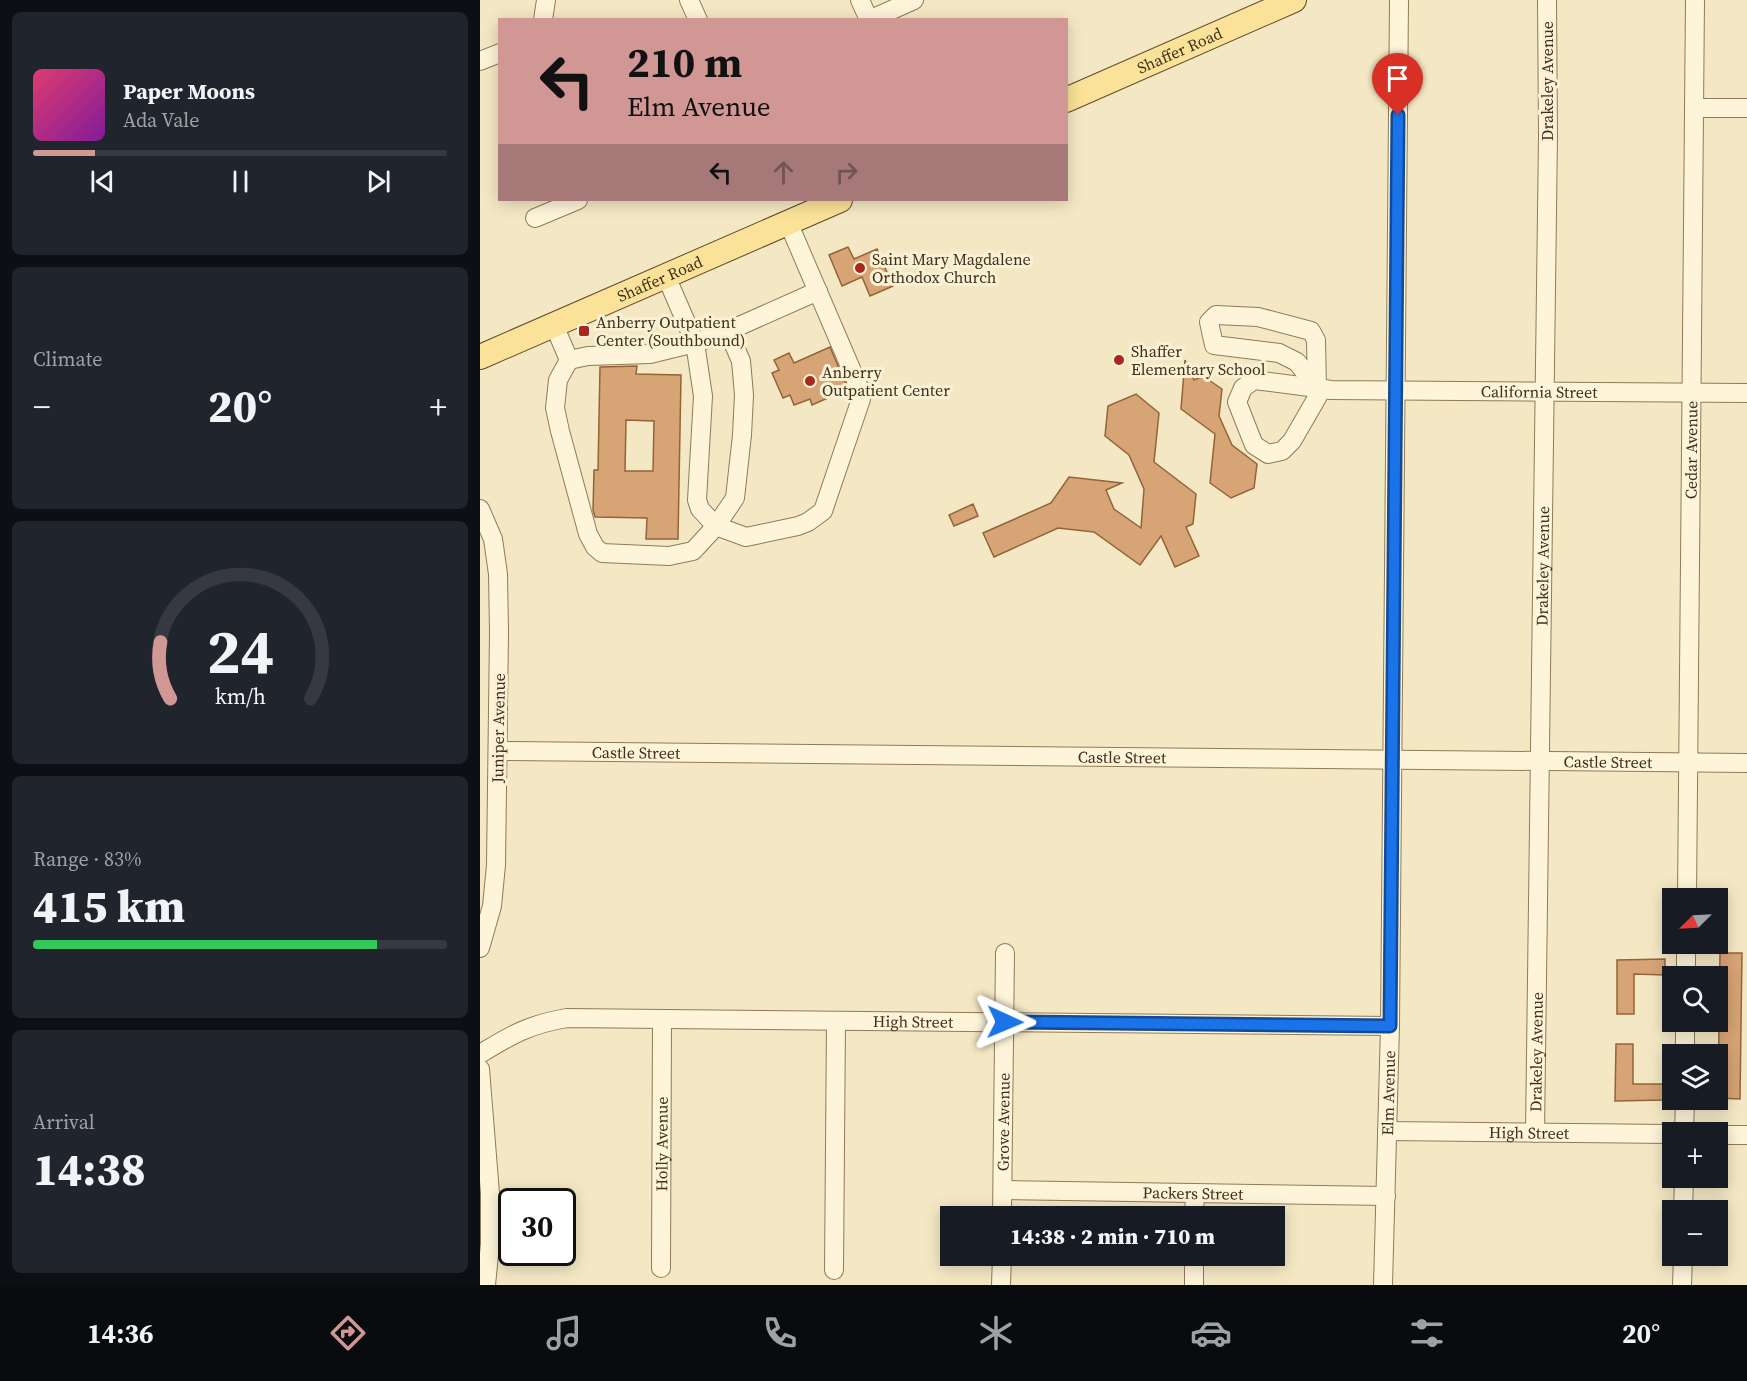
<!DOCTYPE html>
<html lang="en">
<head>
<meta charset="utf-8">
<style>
  body { margin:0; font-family:"Source Serif 4",serif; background:#20242c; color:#f1f3f6; height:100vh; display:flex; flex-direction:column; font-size:22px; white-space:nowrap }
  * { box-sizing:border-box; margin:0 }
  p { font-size:20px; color:#9ea1a6 }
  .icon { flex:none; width:33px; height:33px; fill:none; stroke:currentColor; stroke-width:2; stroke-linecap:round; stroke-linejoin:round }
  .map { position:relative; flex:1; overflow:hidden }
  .sheet { display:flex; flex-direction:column; gap:12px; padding:12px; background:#0d0f14; width:480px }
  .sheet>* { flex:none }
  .hud { position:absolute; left:18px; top:18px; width:570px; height:183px; border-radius:0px; box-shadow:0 3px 15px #0003; background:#d09795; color:#111; overflow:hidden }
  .needle { width:39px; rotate:246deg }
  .controls { position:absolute; left:1182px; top:888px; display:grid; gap:12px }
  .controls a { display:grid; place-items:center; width:66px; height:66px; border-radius:0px; background:#171b24; box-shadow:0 3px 15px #0003; font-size:30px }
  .speed { position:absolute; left:18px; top:1188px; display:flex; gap:12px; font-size:30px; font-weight:700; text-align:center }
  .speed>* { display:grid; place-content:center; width:78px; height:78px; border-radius:50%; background:#171b24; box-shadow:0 3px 15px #0003; line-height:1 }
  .speed .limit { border:3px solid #111; border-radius:9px; background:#fff; color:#111 }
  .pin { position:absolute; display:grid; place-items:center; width:51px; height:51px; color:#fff; margin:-62px -26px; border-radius:50% 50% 50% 0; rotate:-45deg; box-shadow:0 0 6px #0007 }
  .pin .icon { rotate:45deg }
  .me { position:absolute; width:66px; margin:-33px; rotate:91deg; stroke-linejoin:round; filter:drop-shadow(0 0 4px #0008) }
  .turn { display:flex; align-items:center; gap:21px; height:126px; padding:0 30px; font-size:27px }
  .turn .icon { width:78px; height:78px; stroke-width:2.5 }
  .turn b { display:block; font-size:42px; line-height:51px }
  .lanes { display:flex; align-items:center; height:57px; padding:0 30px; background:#0003; justify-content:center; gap:30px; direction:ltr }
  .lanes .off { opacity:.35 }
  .big { font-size:45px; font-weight:800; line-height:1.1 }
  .sheet .widget { flex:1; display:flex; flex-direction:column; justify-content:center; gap:9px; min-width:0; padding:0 21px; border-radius:9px; background:#20242c }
  .sheet .dial { align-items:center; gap:0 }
  .dial svg { height:156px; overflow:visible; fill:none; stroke:#363941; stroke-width:7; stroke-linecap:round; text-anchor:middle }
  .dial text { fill:#f1f3f6; stroke:none }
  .song { display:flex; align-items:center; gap:18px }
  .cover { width:72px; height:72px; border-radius:9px; background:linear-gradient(135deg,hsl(340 70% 55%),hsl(290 70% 35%)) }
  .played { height:6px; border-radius:3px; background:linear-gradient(90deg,#d09795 15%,#363941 15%) }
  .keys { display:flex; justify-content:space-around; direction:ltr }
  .heat { display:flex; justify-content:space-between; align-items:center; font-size:33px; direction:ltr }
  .charge { height:9px; border-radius:4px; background:linear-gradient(90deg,#34c759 83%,#363941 0) }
  .trip { position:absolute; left:460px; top:1206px; width:345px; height:60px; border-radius:0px; background:#171b24; box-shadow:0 3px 15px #0003; font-weight:800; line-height:60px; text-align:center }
  .menu { display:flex; height:96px; justify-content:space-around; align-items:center; background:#090b0e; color:#9ea1a6 }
  .menu .icon { width:42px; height:42px }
  .menu .selected { color:#d09795 }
  .menu b { font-size:27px; color:#f1f3f6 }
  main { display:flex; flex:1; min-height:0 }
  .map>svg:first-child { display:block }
</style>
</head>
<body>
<main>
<section class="sheet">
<div class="widget">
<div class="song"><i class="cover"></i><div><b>Paper Moons</b><p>Ada Vale</p></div></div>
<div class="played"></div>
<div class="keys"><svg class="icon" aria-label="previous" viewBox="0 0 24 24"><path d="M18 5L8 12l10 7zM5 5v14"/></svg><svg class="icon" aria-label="pause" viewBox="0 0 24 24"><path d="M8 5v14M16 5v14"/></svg><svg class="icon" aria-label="next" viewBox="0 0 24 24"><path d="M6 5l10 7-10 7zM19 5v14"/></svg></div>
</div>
<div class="widget"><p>Climate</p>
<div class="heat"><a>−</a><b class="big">20°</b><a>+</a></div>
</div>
<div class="widget dial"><svg viewBox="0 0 100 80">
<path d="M14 69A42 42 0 1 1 86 69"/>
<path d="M14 69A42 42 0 0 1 9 40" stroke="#d09795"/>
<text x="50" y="56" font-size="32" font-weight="700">24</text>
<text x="50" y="72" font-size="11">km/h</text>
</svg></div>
<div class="widget"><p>Range · 83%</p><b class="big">415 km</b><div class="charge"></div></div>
<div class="widget"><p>Arrival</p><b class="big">14:38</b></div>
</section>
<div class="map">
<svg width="1267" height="1285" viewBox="0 0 1267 1285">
  <rect width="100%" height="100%" fill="#f4e8c4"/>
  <g fill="#d6a475" stroke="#94633a" stroke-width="1.5" fill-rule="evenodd">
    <path d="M368 247 374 259 397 249 413 286 390 296 382 277 362 286 349 255Z"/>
    <path d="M350 347 368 389 332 405 330 399 314 405 310 395 303 398 292 373 299 370 294 360 309 353 314 363Z"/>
    <path d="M705 360 714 380 723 376 742 389 739 416 752 445 777 464 774 488 751 498 730 483 735 434 701 409Z"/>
    <path d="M157 366 156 374 201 375 198 539H166L167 518 115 517 113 510 114 470H118L120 367ZM146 420 174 421 173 471H145Z"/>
    <path d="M656 394 679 413 674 462 716 494 713 524 706 527 719 556 695 567 681 536 660 565 614 532 578 528 514 557 503 533 571 503 589 477 642 483 626 490 634 509 661 528 664 489 649 455 625 436 628 406Z"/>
    <path d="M493 504 498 516 474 526 469 515Z"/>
    <path d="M1240 953H1262L1260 1099 1238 1098Z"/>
    <path d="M1185 959V975L1154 974V1014H1137V960Z"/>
    <path d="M1136 1044H1153V1084H1184V1100L1135 1101Z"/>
  </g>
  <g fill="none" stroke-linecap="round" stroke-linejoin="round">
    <g stroke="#917a57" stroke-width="20">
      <g id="minor">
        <path d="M209 0 218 20"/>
        <path d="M380 0 389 20"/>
        <path d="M63 20 66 0"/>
        <path d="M389 20 434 0"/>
        <path d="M0 61 20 53"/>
        <path d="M1215 108H1267"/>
        <path d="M55 218 98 200"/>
        <path d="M186 276 215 343 248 331"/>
        <path d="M736 315 778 317 831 331 836 340 837 388 817 362 799 353 734 345 729 322Z"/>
        <path d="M74 325 89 360 78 380 75 408 80 431 108 534 115 547 122 553 189 556 213 551 236 526 266 537 318 526 328 522 343 511 381 399V392L308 222"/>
        <path d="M89 360 108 356 170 354 215 343 223 396 217 500 220 509 236 526 255 498 262 435 264 395 261 361 248 331 338 291"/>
        <path id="s1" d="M842 389 812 441 802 451 788 454 774 445 757 402 763 388 774 380 837 388 851 390 1267 393"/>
        <path d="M0 509 13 539 18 574 19 632 16 865 12 906 0 948"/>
        <path id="s2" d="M18 751 1267 763"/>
        <path id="s3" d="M1207 898 1215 0"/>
        <path d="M1206 976V944"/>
        <path id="s4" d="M0 1054C31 1035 50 1024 87 1018L910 1026"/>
        <path d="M1205 1054V1022"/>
        <path d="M0 1069 10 1193V1244L6 1285"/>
        <path id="s5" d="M907 1131 1192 1134"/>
        <path d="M1204 1132 1205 1100"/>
        <path id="s6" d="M1055 1133 1068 135 1067 0"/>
        <path d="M1238 1135H1267"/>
        <path id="s7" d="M523 1190 906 1196"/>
        <path d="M1203 1210 1204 1178"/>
        <path id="s8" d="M522 1216 525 953"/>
        <path d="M714 1216 715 1193"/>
        <path id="s9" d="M181 1268 182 1019"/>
        <path d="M354 1270 356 1021"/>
        <path d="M521 1285 522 1256"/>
        <path d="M714 1285V1256"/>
        <path id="s10" d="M903 1285 910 1026 919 0"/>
        <path d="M1202 1285 1203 1256"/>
      </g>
    </g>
    <g stroke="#5f472c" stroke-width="26">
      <g id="major">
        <path id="s11" d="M586 100 814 0"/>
        <path id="s12" d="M0 357 360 200"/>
      </g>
    </g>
    <use href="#minor" stroke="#fdf4d9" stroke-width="18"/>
    <use href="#major" stroke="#fae298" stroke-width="24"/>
  </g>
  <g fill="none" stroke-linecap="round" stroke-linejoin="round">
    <g stroke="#114b97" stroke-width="15">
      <path id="route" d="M525 1022 910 1026 918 115"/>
    </g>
    <use href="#route" stroke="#1a73e8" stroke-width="10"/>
  </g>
  <g fill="#a8271f" stroke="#faf1d5" stroke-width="2">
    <circle cx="380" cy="268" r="6"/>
    <rect x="98" y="325" width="12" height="12" rx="3"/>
    <circle cx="639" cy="360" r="6"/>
    <circle cx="330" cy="381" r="6"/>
  </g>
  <g text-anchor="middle" stroke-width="6" stroke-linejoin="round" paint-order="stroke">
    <g font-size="16" fill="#3f301d" stroke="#faf1d5">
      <text dy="6" stroke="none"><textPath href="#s11" startOffset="124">Shaffer Road</textPath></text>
      <text transform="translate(1067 81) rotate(-90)" y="6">Drakeley Avenue</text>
      <text dy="6" stroke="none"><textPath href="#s12" startOffset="196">Shaffer Road</textPath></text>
      <text dy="6" stroke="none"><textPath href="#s1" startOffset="466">California Street</textPath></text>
      <text dy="6" stroke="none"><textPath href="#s3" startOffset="448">Cedar Avenue</textPath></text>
      <text dy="6" stroke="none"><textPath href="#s6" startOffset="567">Drakeley Avenue</textPath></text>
      <text transform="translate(18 728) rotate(-89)" y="6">Juniper Avenue</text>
      <text dy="6" stroke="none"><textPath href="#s2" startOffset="138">Castle Street</textPath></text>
      <text dy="6" stroke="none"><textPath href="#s2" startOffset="624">Castle Street</textPath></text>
      <text dy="6" stroke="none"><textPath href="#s2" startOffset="1110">Castle Street</textPath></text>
      <text dy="6" stroke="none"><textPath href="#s4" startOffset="441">High Street</textPath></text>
      <text dy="6" stroke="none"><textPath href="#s6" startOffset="81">Drakeley Avenue</textPath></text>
      <text dy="6" stroke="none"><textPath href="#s10" startOffset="192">Elm Avenue</textPath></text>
      <text dy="6" stroke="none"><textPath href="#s8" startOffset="94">Grove Avenue</textPath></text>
      <text dy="6" stroke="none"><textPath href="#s5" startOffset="142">High Street</textPath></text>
      <text dy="6" stroke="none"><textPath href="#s9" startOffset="124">Holly Avenue</textPath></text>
      <text dy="6" stroke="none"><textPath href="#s7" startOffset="190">Packers Street</textPath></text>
    </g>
    <g font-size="16" fill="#3f301d" stroke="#faf1d5" text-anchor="start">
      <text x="392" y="265">Saint Mary Magdalene<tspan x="392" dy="18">Orthodox Church</tspan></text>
      <text x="116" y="328">Anberry Outpatient<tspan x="116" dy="18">Center (Southbound)</tspan></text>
      <text x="651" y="357">Shaffer<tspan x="651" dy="18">Elementary School</tspan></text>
      <text x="342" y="378">Anberry<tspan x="342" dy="18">Outpatient Center</tspan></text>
    </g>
  </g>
</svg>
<div class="controls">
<a><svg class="needle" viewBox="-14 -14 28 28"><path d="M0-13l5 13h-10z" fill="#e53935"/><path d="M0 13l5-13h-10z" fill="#9ea1a6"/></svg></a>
<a><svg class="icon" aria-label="search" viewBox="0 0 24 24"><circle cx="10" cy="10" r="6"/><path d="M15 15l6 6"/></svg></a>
<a><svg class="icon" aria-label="layers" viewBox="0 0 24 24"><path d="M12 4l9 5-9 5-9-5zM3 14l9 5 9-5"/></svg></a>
<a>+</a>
<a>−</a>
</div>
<div class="speed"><div class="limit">30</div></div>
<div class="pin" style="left:918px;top:115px;background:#d93025"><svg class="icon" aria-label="arrive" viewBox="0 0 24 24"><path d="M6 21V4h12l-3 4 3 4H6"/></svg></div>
<svg class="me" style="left:525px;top:1022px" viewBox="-20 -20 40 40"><path d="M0-17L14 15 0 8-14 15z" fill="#1a73e8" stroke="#fff" stroke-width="4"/></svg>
<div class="trip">14:38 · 2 min · 710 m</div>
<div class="hud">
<div class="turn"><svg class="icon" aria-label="left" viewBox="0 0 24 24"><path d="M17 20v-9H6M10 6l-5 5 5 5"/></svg><div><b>210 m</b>Elm Avenue</div></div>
<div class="lanes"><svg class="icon" aria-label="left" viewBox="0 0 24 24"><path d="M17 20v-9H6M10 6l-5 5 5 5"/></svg><svg class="icon off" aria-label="ahead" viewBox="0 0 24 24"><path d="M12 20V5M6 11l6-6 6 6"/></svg><svg class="icon off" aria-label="right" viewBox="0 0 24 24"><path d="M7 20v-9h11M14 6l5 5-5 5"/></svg></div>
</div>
</div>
</main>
<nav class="menu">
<b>14:36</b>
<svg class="icon selected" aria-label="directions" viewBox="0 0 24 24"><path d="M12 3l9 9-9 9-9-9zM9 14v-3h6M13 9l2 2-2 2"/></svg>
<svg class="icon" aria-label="music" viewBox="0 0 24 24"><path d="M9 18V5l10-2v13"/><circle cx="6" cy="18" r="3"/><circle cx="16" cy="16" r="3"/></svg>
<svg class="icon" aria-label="phone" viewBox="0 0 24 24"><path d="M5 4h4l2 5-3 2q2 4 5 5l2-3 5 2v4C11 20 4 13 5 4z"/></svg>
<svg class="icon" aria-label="climate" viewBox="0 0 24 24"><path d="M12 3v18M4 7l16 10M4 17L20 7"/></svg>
<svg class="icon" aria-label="car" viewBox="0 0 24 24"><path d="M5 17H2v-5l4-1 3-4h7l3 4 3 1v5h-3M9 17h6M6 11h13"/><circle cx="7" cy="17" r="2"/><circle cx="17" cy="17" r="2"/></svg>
<svg class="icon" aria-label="filters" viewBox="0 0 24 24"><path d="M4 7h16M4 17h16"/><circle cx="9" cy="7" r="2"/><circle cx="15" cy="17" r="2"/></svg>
<b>20°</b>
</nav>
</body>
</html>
